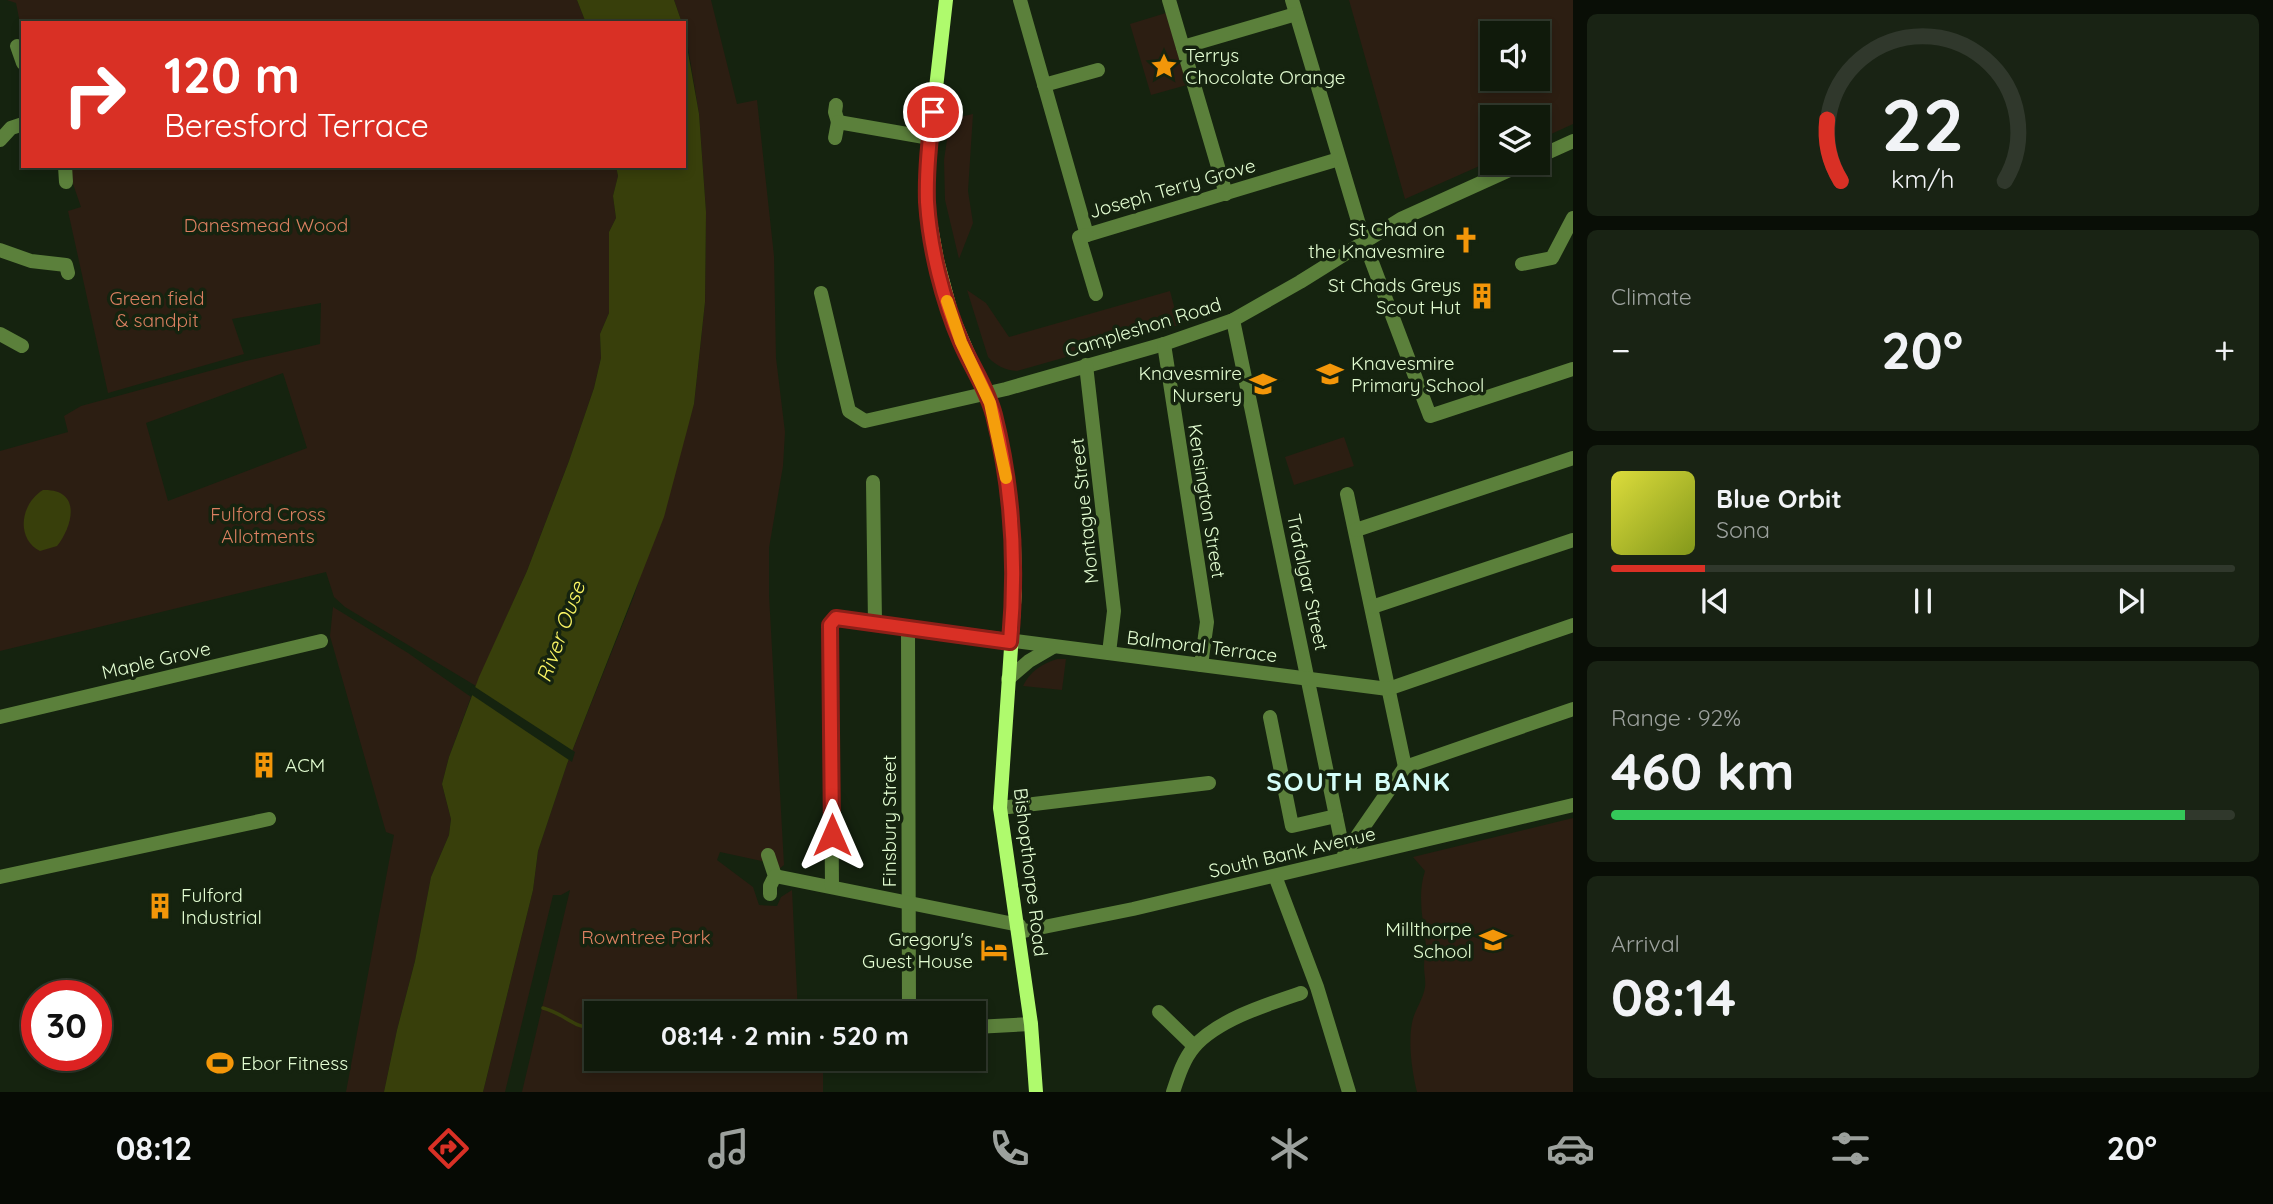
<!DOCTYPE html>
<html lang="en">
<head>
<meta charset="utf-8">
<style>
  body { margin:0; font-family:Quicksand,sans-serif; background:#192314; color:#f1f3f6; height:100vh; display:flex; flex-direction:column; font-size:26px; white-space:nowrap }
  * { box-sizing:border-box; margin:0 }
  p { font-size:23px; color:#9ca19d }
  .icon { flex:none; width:38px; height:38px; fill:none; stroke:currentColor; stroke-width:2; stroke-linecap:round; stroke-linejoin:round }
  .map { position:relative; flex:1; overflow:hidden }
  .sheet { display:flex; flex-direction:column; gap:14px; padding:14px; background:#090e06; width:700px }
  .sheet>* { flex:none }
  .hud { position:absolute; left:21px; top:21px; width:665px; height:147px; border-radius:0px; box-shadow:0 4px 10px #0003,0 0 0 2px #30382c; background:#d93025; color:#fff; overflow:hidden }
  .tools { position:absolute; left:1480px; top:21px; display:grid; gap:14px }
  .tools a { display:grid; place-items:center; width:70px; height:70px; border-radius:0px; background:#101a0b; box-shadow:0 4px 10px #0003,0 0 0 2px #30382c; font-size:35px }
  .speed { position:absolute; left:21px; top:980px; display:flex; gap:14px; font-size:35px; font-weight:700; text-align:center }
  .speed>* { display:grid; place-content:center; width:91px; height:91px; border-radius:50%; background:#101a0b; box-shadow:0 4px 10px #0003,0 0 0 2px #30382c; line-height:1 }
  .speed .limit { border:10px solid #d22; background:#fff; color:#111 }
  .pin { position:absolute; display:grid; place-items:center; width:60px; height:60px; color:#fff; margin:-30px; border:4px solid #fff; border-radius:50%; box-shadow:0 2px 7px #0007 }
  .me { position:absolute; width:77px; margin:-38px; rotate:0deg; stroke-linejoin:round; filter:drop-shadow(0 0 5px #0008) }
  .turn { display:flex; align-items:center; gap:24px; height:147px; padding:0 28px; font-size:32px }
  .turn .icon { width:91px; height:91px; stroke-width:2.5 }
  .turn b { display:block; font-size:49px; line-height:60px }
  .big { font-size:52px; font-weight:700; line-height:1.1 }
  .sheet .widget { flex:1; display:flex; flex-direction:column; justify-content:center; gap:10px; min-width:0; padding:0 24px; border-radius:10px; background:#192314 }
  .sheet .dial { align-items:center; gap:0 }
  .dial svg { height:182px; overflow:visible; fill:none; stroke:#30382c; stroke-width:7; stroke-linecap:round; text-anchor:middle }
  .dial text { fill:#f1f3f6; stroke:none }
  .song { display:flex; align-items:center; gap:21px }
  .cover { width:84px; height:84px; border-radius:10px; background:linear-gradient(135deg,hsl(60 70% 55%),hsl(70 70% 35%)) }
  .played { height:7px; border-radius:4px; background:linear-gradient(90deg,#d93025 15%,#30382c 15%) }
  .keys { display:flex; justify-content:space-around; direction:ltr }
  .heat { display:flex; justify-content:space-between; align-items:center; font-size:38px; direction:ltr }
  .charge { height:10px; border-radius:5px; background:linear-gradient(90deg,#34c759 92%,#30382c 0) }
  .trip { position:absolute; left:584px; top:1001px; width:402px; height:70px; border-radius:0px; background:#101a0b; box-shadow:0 4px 10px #0003,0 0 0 2px #30382c; font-weight:700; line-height:70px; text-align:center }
  .tabs { display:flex; height:112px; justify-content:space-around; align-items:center; background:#060a04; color:#9ca19d }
  .tabs .icon { width:49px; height:49px }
  .tabs .current { color:#d93025 }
  .tabs b { font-size:32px; color:#f1f3f6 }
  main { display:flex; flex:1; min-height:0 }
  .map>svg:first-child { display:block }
</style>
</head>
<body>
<main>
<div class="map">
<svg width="1573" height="1092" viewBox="0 0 1573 1092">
  <rect width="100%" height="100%" fill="#15230f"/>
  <g fill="#2c1e12" fill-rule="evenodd">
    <path d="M7 0H577L586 23H23V38L16 3Z"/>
    <path d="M674 0H711L737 104 757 100 774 256 776 358 785 432 783 466 769 548V595L784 865 779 869 766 862 720 852 717 860 753 887 759 905 777 906 781 897 792 890 798 1013H597V1059H823V1092H522L570 890 561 895H553L505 1092H483L533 890 538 851 567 764 634 596 694 404 705 302 706 212 699 114 684 23H682Z"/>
    <path d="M1349 0H1573V124L1538 140V117H1493V160L1405 199ZM1493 33H1538V79H1493Z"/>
    <path d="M1166 13 1187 85 1151 95 1130 24Z"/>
    <path d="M973 114 968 191 973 223 959 259 945 200 944 160 950 119Z"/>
    <path d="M71 166H616L618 176 613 196 616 218 609 232V313L600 334 601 358 594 388 569 461 527 571 476 686 345 607 334 597 326 572 0 651V451L68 432 64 416 81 406 246 361 320 344 321 303 232 319 244 354 108 393 68 211 81 207 73 184ZM283 373 307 448 168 501 146 423Z"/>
    <path d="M967 290 986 303 1009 337 1170 291 1179 325 1017 371C1005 370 996 366 988 357Z"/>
    <path d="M1344 437 1354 466 1294 485 1285 457Z"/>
    <path d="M333 607 408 653 471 697 449 757 442 784 451 819 449 835 431 877 415 961 397 1030 384 1092H346L394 835 386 832 330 636Z"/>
    <path d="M1057 659H1066L1062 690 1023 686C1030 671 1042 664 1057 659Z"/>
    <path d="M1573 818V1092H1417C1412 1071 1408 1044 1412 1023 1414 1011 1423 1000 1425 987 1426 981 1424 973 1424 966 1424 959 1426 952 1426 945 1423 920 1417 895 1425 871L1413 857Z"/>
  </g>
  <g fill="#383f0b">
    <path d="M577 0H674L682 23H586Z"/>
    <path d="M684 30 699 114 706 212 705 302 694 404 664 517 567 764 538 851 533 890 483 1092H384L397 1030 415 961 431 877 449 835 451 819 442 784 449 757 479 677 527 571 569 461 594 388 601 358 600 334 609 313V232L616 218 613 196 618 176 616 166H684Z"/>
    <path d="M43 490C81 489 74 524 57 546L40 551C15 538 21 503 43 490Z"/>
  </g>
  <path fill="#15230f" d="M472 685 575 752 572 762 469 693Z"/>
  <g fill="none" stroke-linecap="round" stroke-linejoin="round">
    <path stroke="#383f0b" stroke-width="3.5" d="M543 1008C566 1014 572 1028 597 1029"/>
    <g stroke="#5b803b" stroke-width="14">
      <path d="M1020 0 1087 235 1339 159"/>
      <path d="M1169 0 1226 194"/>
      <path d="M1292 0 1364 241 1430 416 1573 369"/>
      <path d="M17 46 23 63"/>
      <path d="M1183 47 1296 14"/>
      <path d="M1044 85 1098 70"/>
      <path d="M836 105 835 112 838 122"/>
      <path d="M835 138 838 122 930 138"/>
      <path d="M0 140 11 128 23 124"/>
      <path d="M1538 157 1573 141"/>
      <path d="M65 166 66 182"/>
      <path d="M1087 235 1079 237 1096 294"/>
      <path d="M0 250 31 261 66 265 68 273"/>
      <path d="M1522 264 1552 258 1573 218"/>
      <path d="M821 293 849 411 865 421 1006 389 1164 344 1233 320 1300 282 1401 219 1525 163"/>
      <path d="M1233 320 1336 816 1342 845 1348 849"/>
      <path d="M0 334 22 346"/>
      <path d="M1164 344 1207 622 1201 665"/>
      <path d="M1086 365 1114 611 1109 653"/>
      <path d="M873 482 875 623"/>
      <path d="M1347 494 1405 767"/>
      <path d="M1356 530 1573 458"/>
      <path d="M1372 607 1573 540"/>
      <path d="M908 628 909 1013"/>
      <path d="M1008 679 1029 661 1053 647"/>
      <path d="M0 717 321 641"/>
      <path d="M1270 717 1292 826 1336 816"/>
      <path d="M1000 808 1209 783"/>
      <path d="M768 855 775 876 770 886V894"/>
      <path d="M1344 855 1405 767 1573 709"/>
      <path d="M775 876 1019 925"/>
      <path d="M1275 876 1317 987 1349 1092"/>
      <path d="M0 877 269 819"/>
      <path d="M832 887 830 625 836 618 1388 689 1573 625"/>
      <path d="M1019 932 1133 909 1573 805"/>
      <path d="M1159 1012 1194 1046"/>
      <path d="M975 1027 1031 1024"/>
      <path d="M1173 1092C1178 1077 1183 1060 1194 1047 1217 1020 1268 1004 1301 993"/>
    </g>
    <path stroke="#affa6d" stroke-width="14" d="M946 0 927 167V205L937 260 952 316 993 412 1009 493 1014 545 1015 590 1000 808 1031 1024 1036 1092"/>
  </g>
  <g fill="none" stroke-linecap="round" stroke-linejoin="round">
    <g stroke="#8d1f18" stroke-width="18">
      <path id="route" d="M832 835 830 625 836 618 1010 642C1017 565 1013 490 994 415 987 388 971 366 961 342 943 300 930 248 927 202 926 172 929 142 933 112"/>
    </g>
    <use href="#route" stroke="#d93025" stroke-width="12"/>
    <path stroke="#f59e0b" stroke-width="12" d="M947 301 961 342 990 403 1006 478"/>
  </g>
  <defs>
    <g id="sight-bare" transform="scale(2.1)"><path d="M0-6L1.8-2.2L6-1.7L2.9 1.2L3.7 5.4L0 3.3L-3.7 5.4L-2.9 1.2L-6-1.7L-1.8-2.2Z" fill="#f39609" stroke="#15230f" stroke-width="2.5" paint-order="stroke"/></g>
    <g id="church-bare" transform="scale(2.1)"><path d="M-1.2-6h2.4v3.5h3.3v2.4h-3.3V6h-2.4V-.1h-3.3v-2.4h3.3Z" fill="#f39609" stroke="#15230f" stroke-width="2.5" paint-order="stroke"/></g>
    <g id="building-bare" transform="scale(2.1)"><path d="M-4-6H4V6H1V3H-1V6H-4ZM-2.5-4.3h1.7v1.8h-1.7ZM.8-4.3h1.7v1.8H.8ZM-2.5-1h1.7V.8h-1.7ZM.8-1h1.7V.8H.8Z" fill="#f39609" stroke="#15230f" stroke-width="2.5" paint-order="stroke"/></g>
    <g id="school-bare" transform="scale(2.1)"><path d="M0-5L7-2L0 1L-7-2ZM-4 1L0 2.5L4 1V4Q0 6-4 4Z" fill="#f39609" stroke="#15230f" stroke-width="2.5" paint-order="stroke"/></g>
    <g id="hotel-bare" transform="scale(2.1)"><path d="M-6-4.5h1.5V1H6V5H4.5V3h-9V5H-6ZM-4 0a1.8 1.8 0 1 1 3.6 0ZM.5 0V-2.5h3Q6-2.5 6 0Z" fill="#f39609" stroke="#15230f" stroke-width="2.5" paint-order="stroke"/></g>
    <g id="stadium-bare" transform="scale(2.1)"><path d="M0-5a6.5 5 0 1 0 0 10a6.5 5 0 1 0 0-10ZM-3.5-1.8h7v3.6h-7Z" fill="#f39609" stroke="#15230f" stroke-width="2.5" paint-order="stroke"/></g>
  </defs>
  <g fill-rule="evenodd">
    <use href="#sight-bare" x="1164" y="66"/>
    <use href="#church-bare" x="1466" y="240"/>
    <use href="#building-bare" x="1482" y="296"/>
    <use href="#school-bare" x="1330" y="374"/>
    <use href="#school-bare" x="1263" y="384"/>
    <use href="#building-bare" x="264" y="765"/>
    <use href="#building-bare" x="160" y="906"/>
    <use href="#school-bare" x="1493" y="940"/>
    <use href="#hotel-bare" x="994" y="950"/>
    <use href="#stadium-bare" x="220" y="1063"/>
  </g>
  <g text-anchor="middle" stroke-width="7" stroke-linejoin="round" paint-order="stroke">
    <g font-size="19" fill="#e3fdd2" stroke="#15230f" text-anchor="start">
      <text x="1185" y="62">Terrys<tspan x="1185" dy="22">Chocolate Orange</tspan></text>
      <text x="1445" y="236" text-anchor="end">St Chad on<tspan x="1445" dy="22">the Knavesmire</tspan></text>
      <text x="1461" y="292" text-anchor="end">St Chads Greys<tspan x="1461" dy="22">Scout Hut</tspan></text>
      <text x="1351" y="370">Knavesmire<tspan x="1351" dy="22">Primary School</tspan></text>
      <text x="1242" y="380" text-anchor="end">Knavesmire<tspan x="1242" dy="22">Nursery</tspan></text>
      <text x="285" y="772">ACM</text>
      <text x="181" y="902">Fulford<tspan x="181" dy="22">Industrial</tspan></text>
      <text x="1472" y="936" text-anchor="end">Millthorpe<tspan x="1472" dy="22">School</tspan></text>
      <text x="973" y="946" text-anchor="end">Gregory's<tspan x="973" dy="22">Guest House</tspan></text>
      <text x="241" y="1070">Ebor Fitness</text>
    </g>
    <g font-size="19" fill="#e3fdd2" stroke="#15230f">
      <text transform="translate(1172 188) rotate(-16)" y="7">Joseph Terry Grove</text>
      <text transform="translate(1143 327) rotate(-17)" y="7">Campleshon Road</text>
      <text transform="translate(1207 501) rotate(81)" y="7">Kensington Street</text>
      <text transform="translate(1084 511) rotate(-96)" y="7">Montague Street</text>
      <text transform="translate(1308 582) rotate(78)" y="7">Trafalgar Street</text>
      <text transform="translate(1202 646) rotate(7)" y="7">Balmoral Terrace</text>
      <text transform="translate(156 660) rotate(-13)" y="7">Maple Grove</text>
      <text transform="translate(889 821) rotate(-90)" y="7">Finsbury Street</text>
      <text transform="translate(1292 852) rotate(-13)" y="7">South Bank Avenue</text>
      <text transform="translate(1031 872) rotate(83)" y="7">Bishopthorpe Road</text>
    </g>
    <g font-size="19" fill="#db8061" stroke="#15230f">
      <text x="266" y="232">Danesmead Wood</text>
      <text x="157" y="305">Green field<tspan x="157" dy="22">&amp; sandpit</tspan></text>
      <text x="268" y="521">Fulford Cross<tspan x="268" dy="22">Allotments</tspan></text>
      <text x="646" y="944">Rowntree Park</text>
    </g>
    <g font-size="21" font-style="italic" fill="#faf564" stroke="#15230f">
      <text transform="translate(561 632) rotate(-70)" y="7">River Ouse</text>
    </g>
    <g font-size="26" font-weight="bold" letter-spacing="2" fill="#d4fdf8" stroke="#15230f">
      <text x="1359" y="791">SOUTH BANK</text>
    </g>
  </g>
</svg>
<div class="tools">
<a><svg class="icon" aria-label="sound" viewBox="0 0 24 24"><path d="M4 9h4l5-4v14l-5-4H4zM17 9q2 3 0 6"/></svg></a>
<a><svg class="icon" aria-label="layers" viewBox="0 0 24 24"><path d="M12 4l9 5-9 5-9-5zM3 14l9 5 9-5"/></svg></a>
</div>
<div class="speed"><div class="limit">30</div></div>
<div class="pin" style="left:933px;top:112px;background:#d93025"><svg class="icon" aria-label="arrive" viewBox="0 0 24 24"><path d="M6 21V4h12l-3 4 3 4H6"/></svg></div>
<svg class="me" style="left:832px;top:835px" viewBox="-20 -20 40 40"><path d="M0-17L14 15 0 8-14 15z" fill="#d93025" stroke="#fff" stroke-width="4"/></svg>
<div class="trip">08:14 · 2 min · 520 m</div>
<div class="hud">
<div class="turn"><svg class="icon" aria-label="right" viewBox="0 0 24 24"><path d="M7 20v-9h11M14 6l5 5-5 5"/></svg><div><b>120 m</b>Beresford Terrace</div></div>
</div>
</div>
<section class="sheet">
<div class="widget dial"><svg viewBox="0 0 100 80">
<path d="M14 69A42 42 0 1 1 86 69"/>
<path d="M14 69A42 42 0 0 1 8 42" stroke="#d93025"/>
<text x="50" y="56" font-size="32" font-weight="700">22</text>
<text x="50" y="72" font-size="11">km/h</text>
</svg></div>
<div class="widget"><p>Climate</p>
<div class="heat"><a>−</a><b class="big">20°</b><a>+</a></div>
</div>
<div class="widget">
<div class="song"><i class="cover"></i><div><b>Blue Orbit</b><p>Sona</p></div></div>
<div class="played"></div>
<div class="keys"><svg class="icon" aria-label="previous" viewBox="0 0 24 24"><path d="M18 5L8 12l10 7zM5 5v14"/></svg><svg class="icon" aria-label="pause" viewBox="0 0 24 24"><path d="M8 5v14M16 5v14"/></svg><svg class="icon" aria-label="next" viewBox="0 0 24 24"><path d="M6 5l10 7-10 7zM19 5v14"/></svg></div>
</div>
<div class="widget"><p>Range · 92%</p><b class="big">460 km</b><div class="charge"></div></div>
<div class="widget"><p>Arrival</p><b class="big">08:14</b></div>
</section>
</main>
<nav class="tabs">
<b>08:12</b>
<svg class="icon current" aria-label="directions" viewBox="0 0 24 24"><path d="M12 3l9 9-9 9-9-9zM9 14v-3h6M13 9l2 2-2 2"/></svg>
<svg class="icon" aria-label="music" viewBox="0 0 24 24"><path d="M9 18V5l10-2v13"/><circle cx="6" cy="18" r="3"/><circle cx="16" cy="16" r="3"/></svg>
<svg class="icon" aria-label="phone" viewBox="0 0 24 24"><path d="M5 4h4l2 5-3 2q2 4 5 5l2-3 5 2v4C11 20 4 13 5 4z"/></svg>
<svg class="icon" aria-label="climate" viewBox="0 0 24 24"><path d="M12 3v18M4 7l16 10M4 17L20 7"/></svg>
<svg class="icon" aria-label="car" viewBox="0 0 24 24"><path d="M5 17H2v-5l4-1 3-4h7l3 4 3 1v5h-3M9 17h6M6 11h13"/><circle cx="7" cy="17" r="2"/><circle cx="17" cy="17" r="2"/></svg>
<svg class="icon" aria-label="filters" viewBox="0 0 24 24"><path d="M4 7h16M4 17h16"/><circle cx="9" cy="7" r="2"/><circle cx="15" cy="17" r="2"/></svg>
<b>20°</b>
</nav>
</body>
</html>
